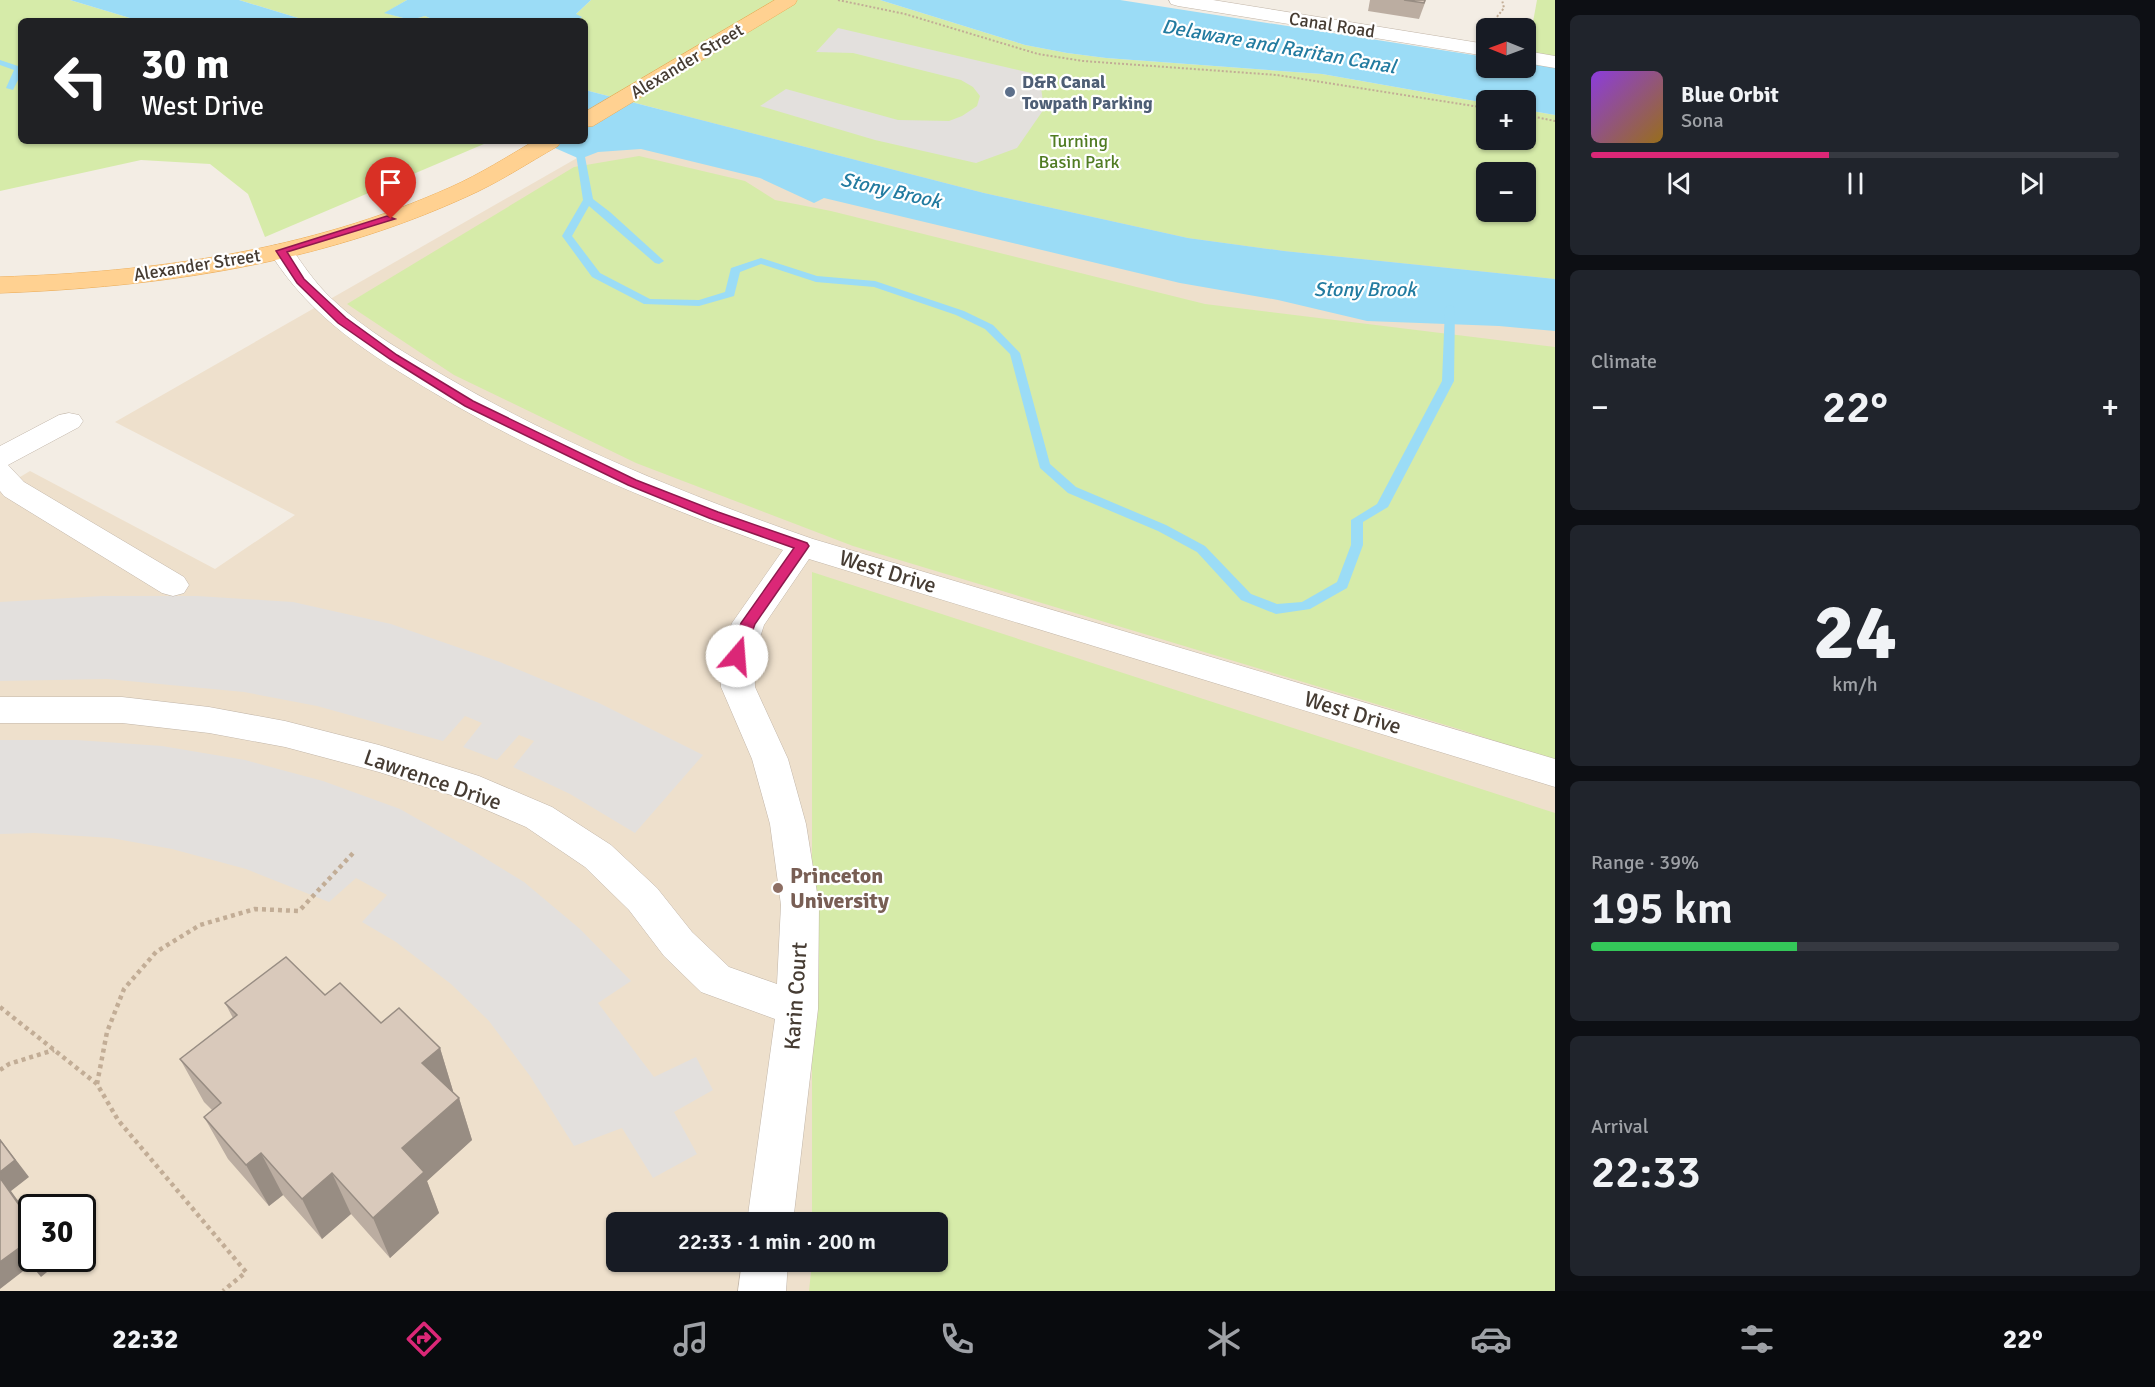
<!DOCTYPE html>
<html lang="en">
<head>
<meta charset="utf-8">
<style>
  body { margin:0; font-family:Signika,sans-serif; background:#20242c; color:#f1f3f6; height:100vh; display:flex; flex-direction:column; font-size:22px; white-space:nowrap }
  * { box-sizing:border-box; margin:0 }
  p { font-size:20px; color:#9ea1a6 }
  .icon { flex:none; width:33px; height:33px; fill:none; stroke:currentColor; stroke-width:2; stroke-linecap:round; stroke-linejoin:round }
  .map { position:relative; flex:1; overflow:hidden }
  .drawer { display:flex; flex-direction:column; gap:15px; padding:15px; background:#0d0f14; width:600px }
  .drawer>* { flex:none }
  .guide { position:absolute; left:18px; top:18px; width:570px; height:126px; border-radius:9px; box-shadow:0 2px 4px #0004; background:#202124; color:#fff; overflow:hidden }
  .needle { width:39px; rotate:271deg }
  .tools { position:absolute; left:1476px; top:18px; display:grid; gap:12px }
  .tools a { display:grid; place-items:center; width:60px; height:60px; border-radius:9px; background:#171b24; box-shadow:0 2px 4px #0004; font-size:30px }
  .speed { position:absolute; left:18px; top:1194px; display:flex; gap:12px; font-size:30px; font-weight:700; text-align:center }
  .speed>* { display:grid; place-content:center; width:78px; height:78px; border-radius:50%; background:#171b24; box-shadow:0 2px 4px #0004; line-height:1 }
  .speed .limit { border:3px solid #111; border-radius:9px; background:#fff; color:#111 }
  .pin { position:absolute; display:grid; place-items:center; width:51px; height:51px; color:#fff; margin:-62px -26px; border-radius:50% 50% 50% 0; rotate:-45deg; box-shadow:0 0 6px #0007 }
  .pin .icon { rotate:45deg }
  .me { position:absolute; width:66px; margin:-33px; rotate:18deg; stroke-linejoin:round; filter:drop-shadow(0 0 4px #0008) }
  .turn { display:flex; align-items:center; gap:21px; height:126px; padding:0 24px; font-size:27px }
  .turn .icon { width:78px; height:78px; stroke-width:2.5 }
  .turn b { display:block; font-size:42px; line-height:51px }
  .big { font-size:45px; font-weight:600; line-height:1.1 }
  .drawer .tile { flex:1; display:flex; flex-direction:column; justify-content:center; gap:9px; min-width:0; padding:0 21px; border-radius:9px; background:#20242c }
  .drawer .dial { align-items:center; gap:0 }
  .dial b { font-size:78px; line-height:1 }
  .song { display:flex; align-items:center; gap:18px }
  .cover { width:72px; height:72px; border-radius:9px; background:linear-gradient(135deg,hsl(270 70% 55%),hsl(40 70% 35%)) }
  .played { height:6px; border-radius:3px; background:linear-gradient(90deg,#db2777 45%,#363941 45%) }
  .keys { display:flex; justify-content:space-around; direction:ltr }
  .heat { display:flex; justify-content:space-between; align-items:center; font-size:33px; direction:ltr }
  .charge { height:9px; border-radius:4px; background:linear-gradient(90deg,#34c759 39%,#363941 0) }
  .trip { position:absolute; left:606px; top:1212px; width:342px; height:60px; border-radius:9px; background:#171b24; box-shadow:0 2px 4px #0004; font-weight:600; line-height:60px; text-align:center }
  .menu { display:flex; height:96px; justify-content:space-around; align-items:center; background:#090b0e; color:#9ea1a6 }
  .menu .icon { width:42px; height:42px }
  .menu .current { color:#db2777 }
  .menu b { font-size:27px; color:#f1f3f6 }
  main { display:flex; flex:1; min-height:0 }
  .map>svg:first-child { display:block }
</style>
</head>
<body>
<main>
<div class="map">
<svg width="1555" height="1291" viewBox="0 0 1555 1291">
  <rect width="100%" height="100%" fill="#f3ede4"/>
  <path fill="#eee0cc" fill-rule="evenodd" d="M668 106 1555 275V1291H0V489L30 471 215 569 295 515 115 422ZM32 1208H82V1258H32ZM616 1222H938V1262H616Z"/>
  <g fill="#d6eba9" fill-rule="evenodd">
    <path d="M0 0H70L140 21H21V141H491L265 237 248 194 210 164 141 160 0 191Z"/>
    <path d="M239 0H407L385 13 411 20 425 16 437 21H308Z"/>
    <path d="M591 0H880L1025 45 1067 53 1106 58 1322 74 1486 103V140H1526V110L1555 115V279L1284 251 1188 238 984 193 585 90 587 27 585 21H577L582 17 575 15ZM1486 172H1526V212H1486Z"/>
    <path d="M1537 0H1555V68L1526 63V39L1531 33Z"/>
    <path d="M639 156 745 181 775 200 831 211 1205 304 1555 347V761L1462 730 853 546 636 463 454 375 347 304 574 167Z"/>
    <path d="M812 572 1555 813V1291H809L812 1262H938V1222H812Z"/>
  </g>
  <g fill="#e3e0dd">
    <path d="M838 28 1031 73 1040 80 1044 109 1017 148 976 163 875 140 760 106 786 89 898 120 949 121 962 116 977 106 980 96 973 87 961 80 853 53 816 52Z"/>
    <path d="M103 596H197L293 602 391 624 500 662 599 703 703 755 635 833 570 794 513 767 534 741 519 735 497 760 463 747 482 723 465 716 443 741 317 706 244 692 107 679 0 681V602Z"/>
    <path d="M0 740H77L162 746 245 760 323 781 400 809 467 847 524 882 580 929 631 981 598 1003 654 1077 696 1057 713 1090 674 1112 697 1154 653 1178 622 1128 574 1146 530 1076 489 1021 451 984 396 942 362 922 387 895 356 878 329 902 246 869 172 849 111 838 34 833 0 834Z"/>
  </g>
  <g fill="#9bdcf6">
    <path d="M70 0H239L308 21H140Z"/>
    <path d="M407 0H591L576 14 582 17 577 21H437L425 16 411 20 384 13Z"/>
    <path d="M880 0H1120L1486 57V68H1526V63L1555 68V115L1526 110V100H1486V103L1322 74 1106 58 1067 53 1025 45Z"/>
    <path d="M585 90 984 193 1188 238 1284 251 1555 279V331L1499 326 1367 321 1278 300 1180 283 824 198 814 203 760 178 641 149 598 152 580 159 539 141H585Z"/>
  </g>
  <g fill="none" stroke-linecap="round" stroke-linejoin="round">
    <g fill="#9bdcf6" fill-rule="evenodd">
      <path d="M0 60 21 67V74L13 90 6 88 14 70 0 65Z"/>
      <path d="M574 141H582L593 199 610 212 664 261 659 264 655 263 589 206 572 236 600 273 650 299 699 300 725 292 731 268 761 258 817 276 875 281 964 311 993 325 1020 353 1050 464 1076 487 1166 525 1205 546 1251 594 1277 604 1302 602 1337 582 1351 545V520L1377 504 1442 381 1445 308 1450 305 1455 308 1454 381 1388 507 1363 522V545L1347 588 1310 609 1276 614 1241 600 1197 552 1158 531 1068 493 1040 468 1010 354 985 329 956 315 874 287 816 282 761 264 740 272 734 296 699 306 644 304 592 277 562 236 583 200Z"/>
    </g>
    <g stroke="#c2b6a9" stroke-width="1">
      <g id="minor">
        <path d="M1169 0H1213L1486 44V56L1178 6 1171 4Z"/>
        <path d="M1526 51 1555 56V68L1526 63Z"/>
        <path d="M281 244 290 246C303 265 315 283 332 299 366 331 408 355 448 378 563 445 687 495 813 539L1555 759V787L809 559 764 625 754 656 755 687 788 759 806 824 819 905 818 1009 793 1222H747L775 1019 701 992 664 956 629 910 585 867 526 827 454 796 379 772 285 747 209 733 122 723H0V697H122L209 707 285 721 379 745 479 776 552 807 611 845 657 888 692 932 729 967 777 984 781 905 770 824 752 759 721 687 720 656 732 623 783 550C663 507 545 459 436 394 369 354 310 318 269 251L272 246Z"/>
        <path d="M69 413 79 415 83 421 79 427 8 465 24 482 184 577 189 585 184 593 173 596 162 593 4 496 0 491V446L59 415Z"/>
        <path d="M742 1262H788L786 1291H738Z"/>
      </g>
    </g>
    <g stroke="#ecad59" stroke-width="1">
      <g id="major">
        <path d="M775 0H797L795 4 593 126 585 127V112Z"/>
        <path d="M534 141H561L558 146C528 163 498 183 466 197 319 264 160 287 0 293V277C155 272 308 251 451 187 480 174 507 157 534 141Z"/>
      </g>
    </g>
    <g stroke="#c2ad96" stroke-width="2" stroke-dasharray="2 2" stroke-linecap="butt">
      <path d="M838 0 905 14 1038 54 1083 61 1277 75 1486 108"/>
      <path d="M1492 23 1504 8 1502 0"/>
      <path d="M1526 115 1555 121"/>
    </g>
    <g stroke="#c2ad96" stroke-width="4.5" stroke-dasharray="4 4" stroke-linecap="butt">
      <path d="M0 1007 97 1084 118 1120 246 1272 223 1291"/>
      <path d="M0 1070 9 1064 54 1050"/>
      <path d="M97 1084 107 1032 124 989 156 952 200 925 255 909 299 911 355 851"/>
    </g>
    <use href="#minor" fill="#fff" fill-rule="evenodd"/>
    <use href="#major" fill="#ffd191" fill-rule="evenodd"/>
  </g>
  <g fill="#bbada1">
    <path d="M1370 0H1426L1419 19 1368 11Z"/>
    <path d="M325 995 381 1023 440 1048 453 1091V1092L459 1098 472 1140 427 1181 439 1213 390 1258 351 1214 322 1239 283 1195 269 1206 228 1159 204 1117 212 1110 204 1102 180 1059 233 1018 225 1003Z"/>
  </g>
  <g fill="#988d83">
    <path d="M440 1048 453 1091 437 1106 422 1063Z"/>
    <path d="M459 1098 472 1140 427 1181 439 1213 390 1258 373 1218 402 1148Z"/>
    <path d="M0 1139 29 1177 11 1191 32 1220 19 1205 0 1178Z"/>
    <path d="M261 1153 283 1195 269 1206 246 1165Z"/>
    <path d="M332 1173 351 1214 322 1239 302 1199Z"/>
    <path d="M19 1248 32 1257V1258H64L41 1277 31 1265 0 1289V1262Z"/>
  </g>
  <g fill="#d9c9bb" stroke="#988d83" stroke-width="1.5">
    <path d="M1404 0H1425L1424 3Z"/>
    <path d="M286 957 325 995 340 983 381 1023 399 1008 440 1048 422 1063 459 1098 402 1148 424 1172 373 1218 332 1173 302 1199 261 1153 246 1165 204 1117 221 1103 180 1059 237 1015 225 1003Z"/>
    <path d="M0 1140 15 1160 0 1172Z"/>
    <path d="M0 1178 19 1205 30 1197 38 1208H32V1257L27 1261 19 1248 0 1262Z"/>
  </g>
  <path fill="#db2777" stroke="#8e194d" stroke-width="1.5" d="M387 216 395 219 287 252 304 279 346 318 397 355 473 401 636 480 718 512 807 543 809 546 807 549 755 624 742 660 737 661 730 656 741 623 794 548 709 518 628 485 465 406 390 359 338 323 297 283 276 251Z"/>
  <circle fill="#5c6f8a" stroke="#fff" stroke-width="2" cx="1010" cy="92" r="6"/>
  <circle fill="#8d6e63" stroke="#fff" stroke-width="2" cx="778" cy="888" r="6"/>
  <g text-anchor="middle" stroke-width="4.5" stroke-linejoin="round" paint-order="stroke">
    <g font-size="18" fill="#463c33" stroke="#fff">
      <text transform="translate(1332 25) rotate(9)" y="6">Canal Road</text>
      <text transform="translate(687 61) rotate(-31)" y="6">Alexander Street</text>
      <text transform="translate(197 265) rotate(-9)" y="6">Alexander Street</text>
    </g>
    <g font-size="18" font-weight="bold" fill="#4e5e75" stroke="#fff" text-anchor="start">
      <text x="1022" y="88">D&amp;R Canal<tspan x="1022" dy="21">Towpath Parking</tspan></text>
    </g>
    <g font-size="18" fill="#507c22" stroke="#fff">
      <text x="1079" y="147">Turning<tspan x="1079" dy="21">Basin Park</tspan></text>
    </g>
    <g font-size="20" font-style="italic" fill="#227ba0" stroke="#fff">
      <text transform="translate(1279 46) rotate(10)" y="7">Delaware and Raritan Canal</text>
      <text transform="translate(891 190) rotate(13)" y="7">Stony Brook</text>
      <text x="1365" y="296">Stony Brook</text>
    </g>
    <g font-size="22" fill="#463c33" stroke="#fff">
      <text transform="translate(888 571) rotate(17)" y="8">West Drive</text>
      <text transform="translate(1353 712) rotate(17)" y="8">West Drive</text>
      <text transform="translate(433 779) rotate(19)" y="8">Lawrence Drive</text>
      <text transform="translate(795 996) rotate(-86)" y="8">Karin Court</text>
    </g>
    <g font-size="22" font-weight="bold" fill="#785e54" stroke="#fff" text-anchor="start">
      <text x="790" y="883">Princeton<tspan x="790" dy="25">University</tspan></text>
    </g>
  </g>
</svg>
<div class="tools">
<a><svg class="needle" viewBox="-14 -14 28 28"><path d="M0-13l5 13h-10z" fill="#e53935"/><path d="M0 13l5-13h-10z" fill="#9ea1a6"/></svg></a>
<a>+</a>
<a>−</a>
</div>
<div class="speed"><div class="limit">30</div></div>
<div class="pin" style="left:391px;top:219px;background:#d93025"><svg class="icon" aria-label="arrive" viewBox="0 0 24 24"><path d="M6 21V4h12l-3 4 3 4H6"/></svg></div>
<svg class="me" style="left:737px;top:656px" viewBox="-20 -20 40 40"><circle r="19" fill="#fff"/><path d="M0-13L10 11 0 6-10 11z" fill="#db2777"/></svg>
<div class="trip">22:33 · 1 min · 200 m</div>
<div class="guide">
<div class="turn"><svg class="icon" aria-label="left" viewBox="0 0 24 24"><path d="M17 20v-9H6M10 6l-5 5 5 5"/></svg><div><b>30 m</b>West Drive</div></div>
</div>
</div>
<section class="drawer">
<div class="tile">
<div class="song"><i class="cover"></i><div><b>Blue Orbit</b><p>Sona</p></div></div>
<div class="played"></div>
<div class="keys"><svg class="icon" aria-label="previous" viewBox="0 0 24 24"><path d="M18 5L8 12l10 7zM5 5v14"/></svg><svg class="icon" aria-label="pause" viewBox="0 0 24 24"><path d="M8 5v14M16 5v14"/></svg><svg class="icon" aria-label="next" viewBox="0 0 24 24"><path d="M6 5l10 7-10 7zM19 5v14"/></svg></div>
</div>
<div class="tile"><p>Climate</p>
<div class="heat"><a>−</a><b class="big">22°</b><a>+</a></div>
</div>
<div class="tile dial"><b>24</b><p>km/h</p></div>
<div class="tile"><p>Range · 39%</p><b class="big">195 km</b><div class="charge"></div></div>
<div class="tile"><p>Arrival</p><b class="big">22:33</b></div>
</section>
</main>
<nav class="menu">
<b>22:32</b>
<svg class="icon current" aria-label="directions" viewBox="0 0 24 24"><path d="M12 3l9 9-9 9-9-9zM9 14v-3h6M13 9l2 2-2 2"/></svg>
<svg class="icon" aria-label="music" viewBox="0 0 24 24"><path d="M9 18V5l10-2v13"/><circle cx="6" cy="18" r="3"/><circle cx="16" cy="16" r="3"/></svg>
<svg class="icon" aria-label="phone" viewBox="0 0 24 24"><path d="M5 4h4l2 5-3 2q2 4 5 5l2-3 5 2v4C11 20 4 13 5 4z"/></svg>
<svg class="icon" aria-label="climate" viewBox="0 0 24 24"><path d="M12 3v18M4 7l16 10M4 17L20 7"/></svg>
<svg class="icon" aria-label="car" viewBox="0 0 24 24"><path d="M5 17H2v-5l4-1 3-4h7l3 4 3 1v5h-3M9 17h6M6 11h13"/><circle cx="7" cy="17" r="2"/><circle cx="17" cy="17" r="2"/></svg>
<svg class="icon" aria-label="filters" viewBox="0 0 24 24"><path d="M4 7h16M4 17h16"/><circle cx="9" cy="7" r="2"/><circle cx="15" cy="17" r="2"/></svg>
<b>22°</b>
</nav>
</body>
</html>
